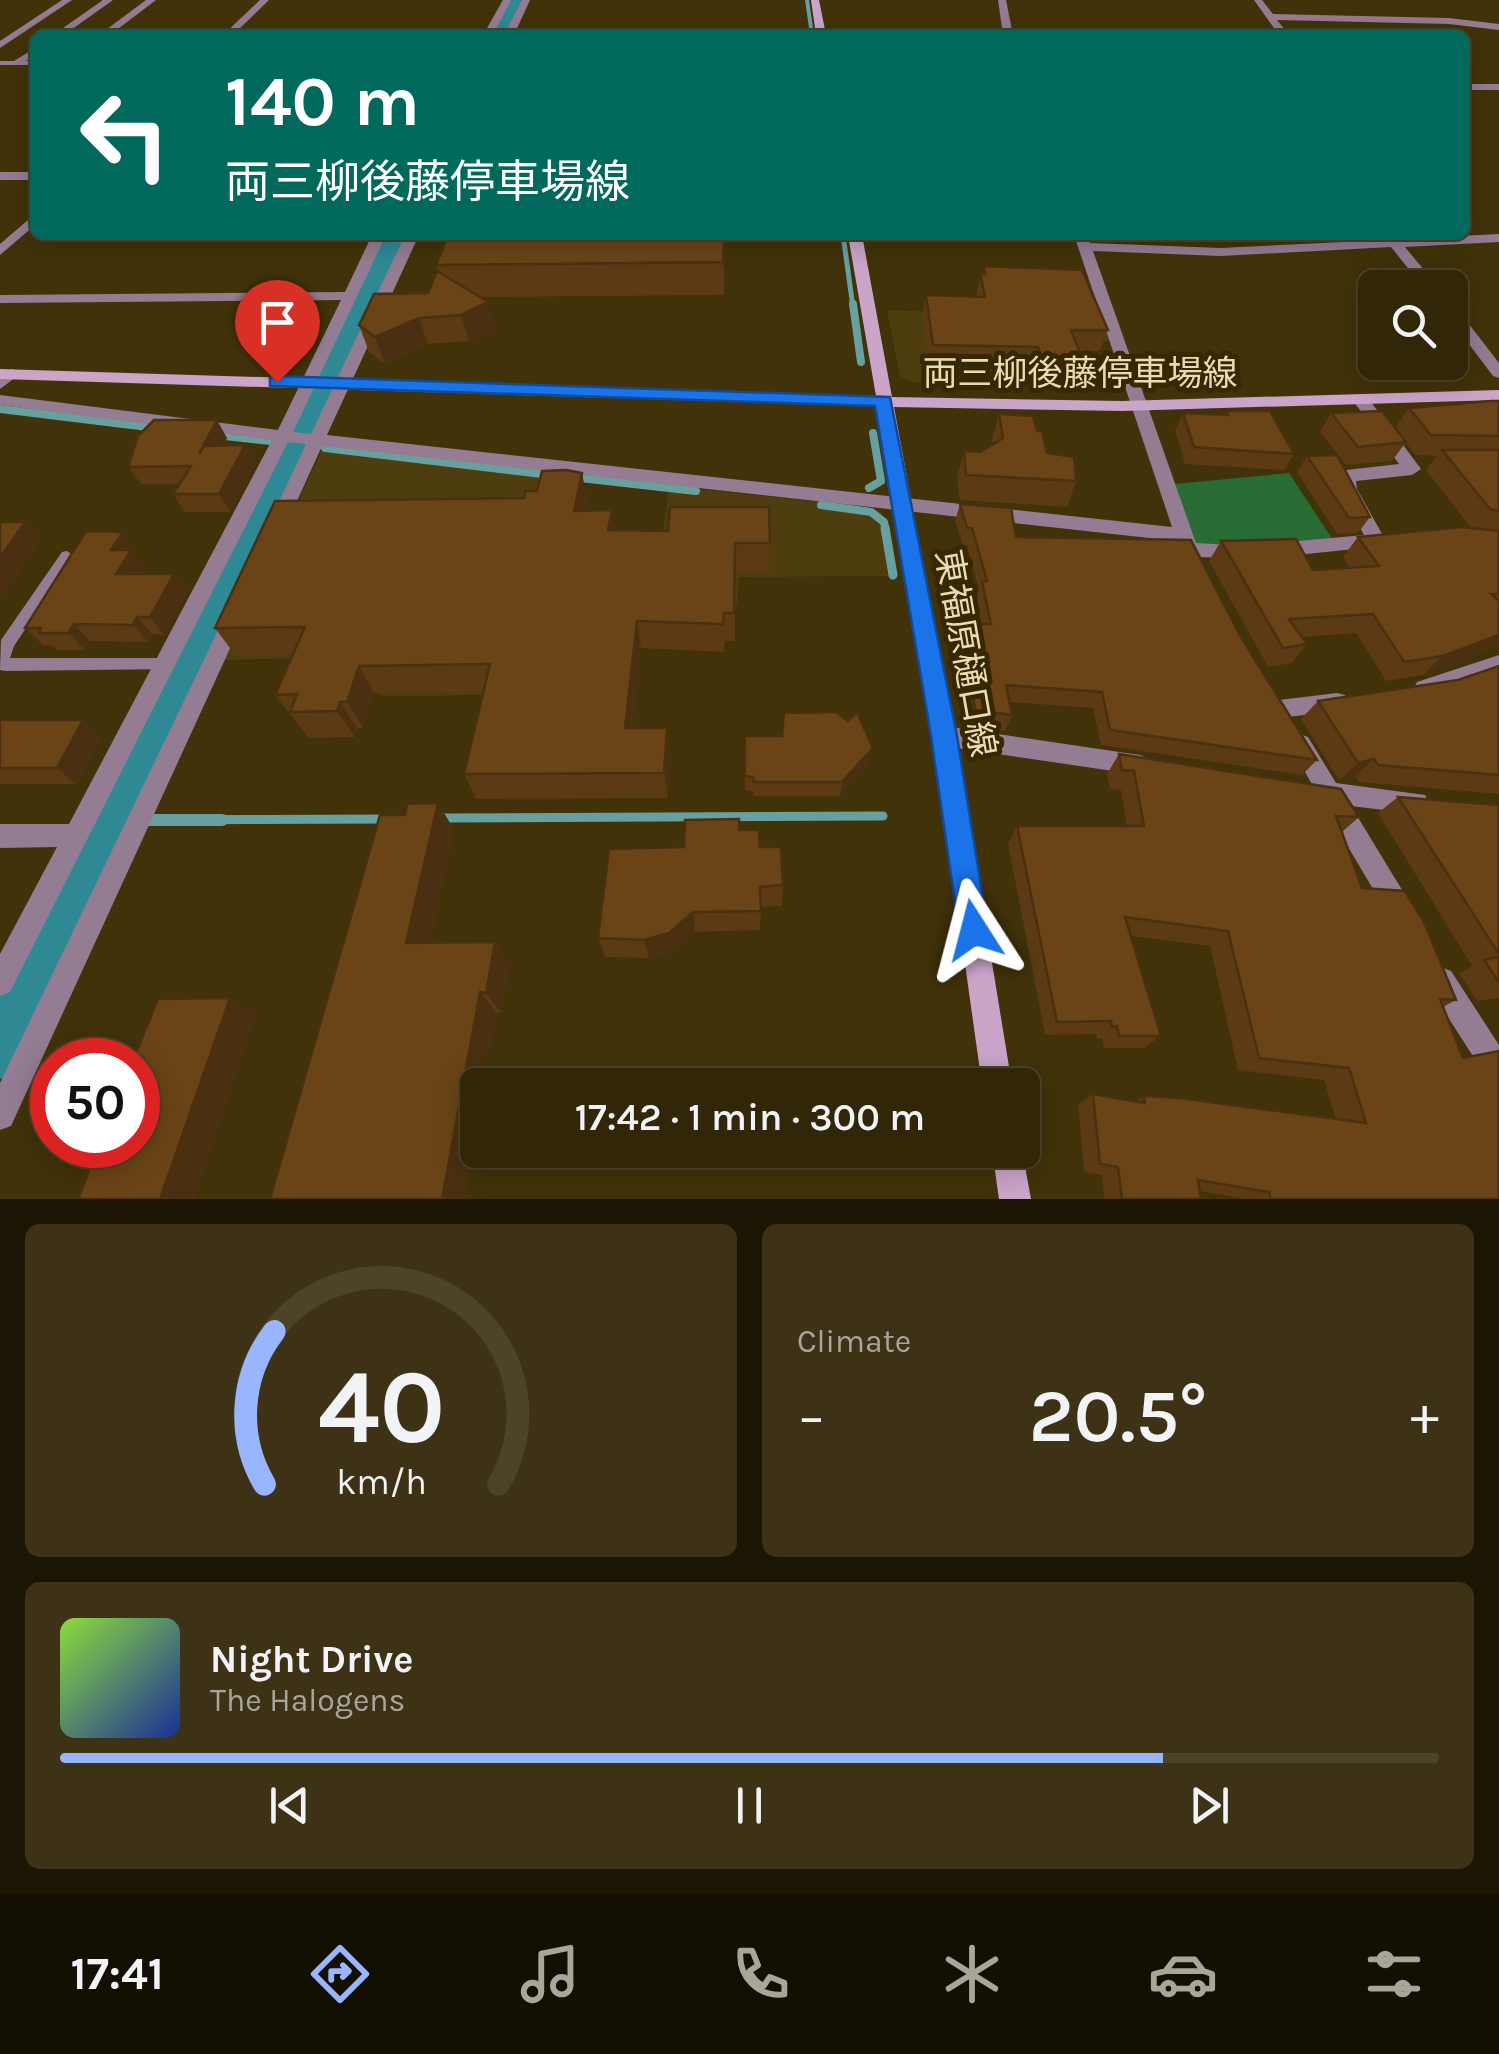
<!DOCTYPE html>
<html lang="en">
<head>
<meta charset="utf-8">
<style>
  body { margin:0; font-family:Karla,"Noto Sans JP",sans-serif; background:#3d3215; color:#f1f3f6; height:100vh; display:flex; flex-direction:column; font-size:38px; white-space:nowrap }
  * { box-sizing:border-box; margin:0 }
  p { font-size:32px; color:#a8a59b }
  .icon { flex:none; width:55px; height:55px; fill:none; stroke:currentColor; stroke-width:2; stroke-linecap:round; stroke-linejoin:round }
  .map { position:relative; height:1199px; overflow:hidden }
  .drawer { display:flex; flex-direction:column; gap:25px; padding:25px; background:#1b1504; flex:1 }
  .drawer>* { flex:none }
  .hud { position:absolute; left:30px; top:30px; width:1440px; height:210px; border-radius:15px; box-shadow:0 5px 25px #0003,0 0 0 2px #4c4328; background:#00695c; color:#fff; overflow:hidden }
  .tools { position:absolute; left:1358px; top:270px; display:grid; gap:20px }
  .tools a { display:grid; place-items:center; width:110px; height:110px; border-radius:15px; background:#312607; box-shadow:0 5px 25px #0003,0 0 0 2px #4c4328; font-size:50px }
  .speed { position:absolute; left:30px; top:1038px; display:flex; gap:20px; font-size:50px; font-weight:700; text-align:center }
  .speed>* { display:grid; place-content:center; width:130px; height:130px; border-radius:50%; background:#312607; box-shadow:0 5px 25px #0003,0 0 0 2px #4c4328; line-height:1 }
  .speed .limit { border:15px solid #d22; background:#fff; color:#111 }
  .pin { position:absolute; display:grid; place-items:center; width:85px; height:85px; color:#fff; margin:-102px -42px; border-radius:50% 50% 50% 0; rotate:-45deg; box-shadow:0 0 10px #0007 }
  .pin .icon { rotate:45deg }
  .me { position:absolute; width:110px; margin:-55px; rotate:351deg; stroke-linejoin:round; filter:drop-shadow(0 0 8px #0008) }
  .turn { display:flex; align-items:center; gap:35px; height:210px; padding:0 30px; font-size:45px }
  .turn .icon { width:130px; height:130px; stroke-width:2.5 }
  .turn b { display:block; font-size:70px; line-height:85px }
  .big { font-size:75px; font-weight:600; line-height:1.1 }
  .drawer .tile { flex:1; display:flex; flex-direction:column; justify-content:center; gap:15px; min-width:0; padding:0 35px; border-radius:15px; background:#3d3215 }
  .drawer .dial { align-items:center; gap:0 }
  .dial svg { height:260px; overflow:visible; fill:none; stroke:#4c4328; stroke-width:7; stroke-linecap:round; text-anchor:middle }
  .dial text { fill:#f1f3f6; stroke:none }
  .song { display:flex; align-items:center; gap:30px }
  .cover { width:120px; height:120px; border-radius:15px; background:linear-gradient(135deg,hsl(90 70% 55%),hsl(230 70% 35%)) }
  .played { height:10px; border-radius:5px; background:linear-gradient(90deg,#98b5fd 80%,#4c4328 80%) }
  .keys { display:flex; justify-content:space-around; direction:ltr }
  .heat { display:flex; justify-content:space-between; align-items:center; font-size:55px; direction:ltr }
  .drawer .tiles { flex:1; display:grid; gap:25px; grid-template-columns:1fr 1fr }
  .tile:last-child { grid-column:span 2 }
  .trip { position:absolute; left:460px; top:1068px; width:580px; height:100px; border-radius:15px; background:#312607; box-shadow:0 5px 25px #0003,0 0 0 2px #4c4328; font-weight:600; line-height:100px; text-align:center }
  .tabs { display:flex; height:160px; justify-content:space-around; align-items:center; background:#140f03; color:#a8a59b }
  .tabs .icon { width:70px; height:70px }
  .tabs .on { color:#98b5fd }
  .tabs b { font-size:45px; color:#f1f3f6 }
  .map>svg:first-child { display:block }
</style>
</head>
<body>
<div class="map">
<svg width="1499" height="1199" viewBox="0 0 1499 1199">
  <rect width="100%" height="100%" fill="#413209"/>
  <g fill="#4e3e0f">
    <path d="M887 310 1102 320 1111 341H1063L1078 384 911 382 900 376Z"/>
    <path d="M322 450 540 476 490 695 380 696 390 656 225 660Z"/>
    <path d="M669 486 872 508 882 513 890 576 739 577 737 604 654 603Z"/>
  </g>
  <path fill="#286b34" d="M1289 473 1335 543 1194 545 1175 484Z"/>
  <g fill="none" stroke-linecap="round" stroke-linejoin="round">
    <path stroke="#66a19f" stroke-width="4" d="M807 0 812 35"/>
    <path stroke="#66a19f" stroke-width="5" d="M843 235 853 307"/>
    <g stroke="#66a19f" stroke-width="8">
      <path d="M853 304 861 362"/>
      <path d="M0 409 156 428"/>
      <path d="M216 435 270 441"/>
      <path d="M325 448 550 475"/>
      <path d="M571 477 696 491"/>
      <path d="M869 488 881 481 873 433"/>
      <path d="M821 505 871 512 884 522 886 531"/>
    </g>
    <g stroke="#66a19f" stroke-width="9">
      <path d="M885 528 893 575"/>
      <path d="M436 818 883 816"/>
      <path d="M110 820 391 819"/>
    </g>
    <path stroke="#66a19f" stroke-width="12" d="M110 820H222"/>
    <g fill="#2e8995" fill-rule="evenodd">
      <path d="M503 0H527L511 35H485Z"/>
      <path d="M380 235H416L28 1068 0 1079V960Z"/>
    </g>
    <g fill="#947c93" fill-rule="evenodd">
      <rect x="0" y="61" width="35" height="4"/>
      <path d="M67 551 74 556 14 646 10 658H165L171 659 173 664 171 669 6 671 0 670 1 640 62 552Z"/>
    </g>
    <g fill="#947c93" fill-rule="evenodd">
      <path d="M62 0H72L0 48V41Z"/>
      <path d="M103 0H113L64 35H53Z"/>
      <path d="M146 0H156L110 35H99Z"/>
      <path d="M260 0H269L233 35H223Z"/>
      <path d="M503 0H511L493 35H483Z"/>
      <path d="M522 0H530L514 35H504Z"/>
      <path d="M998 0H1006L1013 35H1003Z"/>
      <path d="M1254 0H1262L1273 14 1449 18 1499 24V30L1449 24 1277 20 1289 35H1279Z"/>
      <path d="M35 48V55L20 65H14V61Z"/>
      <rect x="1465" y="84" width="34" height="6"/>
      <rect x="0" y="172" width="35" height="8"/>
      <path d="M35 214V225L0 255V244Z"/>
      <path d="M1499 234V242L1405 247 1439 288H1424L1391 247 1221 256 1093 251 1196 543 1250 546 1253 551 1243 558 1190 557 1183 555 1176 541 322 446 287 523 278 530 269 523 306 444 288 442 10 992 0 996V954L57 847 0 848V824H69L272 440 0 405V395L278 430 341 300 0 303V295L345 292 372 235H386L293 432 311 434 405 235H419L327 435 1172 527 1074 235H1088L1090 243 1221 248 1385 240 1383 235H1395L1399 239Z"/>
      <path d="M1450 305 1455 306 1499 363V378L1493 376 1450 319Z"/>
      <path d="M12 369 20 374 0 389V376Z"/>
      <path d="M1362 397 1368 398 1421 469 1412 475 1356 481 1357 489 1386 541 1384 546 1277 557 1270 555 1267 550 1277 543 1364 535 1339 489 1337 476 1346 470 1399 464 1354 402Z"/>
      <path d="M234 610 241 612 244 618 11 1126 0 1130V1083L224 618 227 612Z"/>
      <path d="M1499 655V673L1425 697 1417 694 1414 688 1417 682Z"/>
      <path d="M1337 693 1345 695 1348 702 1345 709 1337 711 1279 718 1271 716 1268 709 1271 702 1279 700Z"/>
      <path d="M944 726 1140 755 1148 758 1152 765 1148 772 1140 775 944 746 936 743 933 736 936 729Z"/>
      <path d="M1300 734 1308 737 1336 783 1425 795 1429 803 1425 811 1417 814 1351 806 1410 903 1414 912 1410 921 1401 925 1392 921 1322 803 1314 800 1310 792 1313 786 1289 744 1292 737Z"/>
      <path d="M1441 967 1451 971 1499 1045V1086L1489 1081 1431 991 1427 981 1431 971Z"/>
    </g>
    <g fill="#caa4c9" fill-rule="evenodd">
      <path d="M811 0H819L826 35H816Z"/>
      <path d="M848 235H862L892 397 1122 401 1499 390V400L1122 411 894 407 955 736 1012 1085H982L933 736 877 406 0 379V369L876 396Z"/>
      <path d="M992 1150H1022L1031 1199H999Z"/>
    </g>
  </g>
  <g fill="#5b3a14">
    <path d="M717 235 724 268V295L480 297 495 328 469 341 428 344 385 364 369 352 359 325 428 293 437 271 436 265Z"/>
    <path d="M984 266 1108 330 1100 351H1080L1082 358 1075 380 1036 379 1032 368 929 367 922 316 926 295 976 297 980 274H982Z"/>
    <path d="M1499 401V646L1423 675 1386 681 1356 633 1302 637 1307 644 1292 663 1268 667 1209 561 1221 541 1313 570 1350 568 1343 557 1358 537 1471 528 1426 470 1437 456 1415 455 1395 428 1409 408Z"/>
    <path d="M1226 411 1294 454 1284 470 1185 464 1175 430 1183 413 1224 415Z"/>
    <path d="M1331 413 1406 442 1392 461 1346 465 1320 432Z"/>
    <path d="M999 414 1037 431 1047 453 1076 481 1067 507 960 500 957 477 964 451 980 452 993 444 992 440Z"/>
    <path d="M227 438 223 446 245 445 256 463 230 512H185L173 494 180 484H141L128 467Z"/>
    <path d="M1307 456 1370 517 1358 533 1337 534 1297 472Z"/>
    <path d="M582 473 587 502 586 511 612 510 615 530 770 543 769 572H735V641H725L724 652 641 648 633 728 670 754 668 798 476 799 464 774 483 691 374 693 363 728H357L355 737 309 738 275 695 293 655 236 656 215 628Z"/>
    <path d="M960 504 1016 537 1239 634 1317 760 1302 775 1101 745 1093 708 1010 702 1012 715 1005 731 969 726 960 662 965 645H973L979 624H981L976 599 979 590 967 546 963 545 955 521Z"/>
    <path d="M137 550 134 554 145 568 142 574H174L188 591 164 635 152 634 148 642 90 641 85 650H56L51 645H43L25 628Z"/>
    <path d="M1499 666V794L1359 782 1355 776 1339 780 1301 719 1318 701 1458 680Z"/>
    <path d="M0 720 102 737 76 784H0Z"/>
    <path d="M745 736 870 762 840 796H753V791L745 790Z"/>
    <path d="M1119 754 1359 817 1342 832 1362 888 1456 1000 1443 1007 1499 1199H1246L1200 1191 1201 1199H1104L1102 1175 1084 1172 1078 1104 1093 1094 1135 1101 1144 1096 1336 1119 1324 1080 1238 1070 1210 946 1131 936 1161 1036 1144 1048H1104L1102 1038 1097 1039 1096 1034 1045 1035 1008 844 1017 826H1127L1121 790 1110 789 1107 774Z"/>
    <path d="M1398 797 1499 805V998L1477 1001 1459 973 1472 966 1378 813Z"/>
    <path d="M438 803 454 830 430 943 495 942 510 965 501 1013 496 1012 484 1085H478V1120L464 1199 405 815Z"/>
    <path d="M739 830 760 847 783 885 782 906 761 907 760 930 695 932 673 952 649 958 605 957 598 938 684 847Z"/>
  </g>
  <g fill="#4a3010">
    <path d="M488 302 495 328 469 341 461 315Z"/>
    <path d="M419 318 428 344 385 364 375 337Z"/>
    <path d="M217 420 227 438 210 472 199 454Z"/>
    <path d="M245 445 256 463 230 512 219 494Z"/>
    <path d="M582 473 587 502 581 540 574 511Z"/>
    <path d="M612 510 616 539 608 530Z"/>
    <path d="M25 522 42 541 0 601V558Z"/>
    <path d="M123 532 137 550 134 554 145 568 131 592 116 574 111 550Z"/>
    <path d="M174 574 188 591 164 635 150 617Z"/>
    <path d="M137 617 152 634 148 642 133 625Z"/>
    <path d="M637 621 641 648 631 754 625 728Z"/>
    <path d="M74 624 90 641 85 650 68 633Z"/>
    <path d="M1499 635V646L1423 675 1443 656Z"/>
    <path d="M359 666 374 693 363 728 347 702Z"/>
    <path d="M340 702 357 728 355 737 337 711Z"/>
    <path d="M83 720 102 737 76 784 57 768Z"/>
    <path d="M667 728 670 754 668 798 664 773Z"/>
    <path d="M873 748 870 762 840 796 842 782Z"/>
    <path d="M1374 759 1355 776 1339 780 1358 763Z"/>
    <path d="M438 803 454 830 425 965 406 943Z"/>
    <path d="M693 912 695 932 673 952 649 958 644 940Z"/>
    <path d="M495 942 510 965 501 1013 486 993Z"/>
    <path d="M480 992 496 1012 484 1085H478V1120L464 1199H442Z"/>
    <path d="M230 998 256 1015 195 1199H160Z"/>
  </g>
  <g fill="#6a4417" stroke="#4a3010" stroke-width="2.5">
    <path d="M448 235H717L724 236 723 262 436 265Z"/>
    <path d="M984 266 1082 270 1108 330H1071L1082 358H1042L1038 347 933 345 926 295 985 297 980 274H985Z"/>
    <path d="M437 271 488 302 461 315 419 318 375 337 359 325 374 294 428 293Z"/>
    <path d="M1491 401H1499V436L1431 435 1409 408Z"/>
    <path d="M1226 411H1270L1294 454 1194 447 1183 413 1228 415Z"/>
    <path d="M1382 411 1406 442 1358 447 1331 413Z"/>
    <path d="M999 414 1033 416 1037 431H1042L1047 453 1074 457 1076 481 966 475 964 451 980 452 1003 438Z"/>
    <path d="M154 420H217L199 454 204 446 245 445 219 494H173L191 466 128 467 138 436Z"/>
    <path d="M1442 450H1499V511L1490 509Z"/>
    <path d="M1337 455 1370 517 1349 518 1307 456Z"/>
    <path d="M566 470 582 473 574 511 612 510 608 530 668 531 670 507H769L770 543H735L734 613H724L723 624 637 621 625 728H667L664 773 464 774 490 664 359 666 347 702H340L337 711 290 712 297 694 275 695 305 627 215 628 275 501 524 498 525 491H537L542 471Z"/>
    <path d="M960 504 1011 508 1016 537 1191 540 1239 634 1317 760 1110 730 1102 692 1006 685 1012 715 975 710 965 645H979V624H991L982 582 987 581 972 528H967Z"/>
    <path d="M0 522H25L0 558Z"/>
    <path d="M1462 527 1499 531V594H1491L1499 601V635L1443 656 1404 662 1373 614 1289 619 1307 644 1283 648 1221 541 1296 539 1313 570 1379 566 1358 537Z"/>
    <path d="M86 531 123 532 111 550H131L116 574H174L150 617H137L133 625 74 624 68 633H39L41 628H25Z"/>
    <path d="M1499 666V775L1378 765 1374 759 1358 763 1318 701 1458 680Z"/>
    <path d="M836 712 848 721 857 712 873 748 842 782H754L753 777 745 776V736H782L784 713Z"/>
    <path d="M0 720H83L57 768H0Z"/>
    <path d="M1119 754 1341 789 1359 817 1336 816 1362 888 1405 891 1424 922 1456 1000 1440 999 1463 1058 1499 1051V1199H1271L1269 1192 1198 1180 1201 1199H1122L1118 1167 1100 1164 1093 1094 1145 1103 1144 1096 1180 1098 1366 1123 1349 1068 1259 1058 1228 931 1125 917 1161 1036H1119L1117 1026 1112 1027 1111 1021 1057 1022 1017 826H1144L1134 771 1122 770Z"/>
    <path d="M1398 797 1499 805V954Z"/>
    <path d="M438 803 406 943 495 942 486 993 480 992 442 1199H270L380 815H405L407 804Z"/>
    <path d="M739 819V830H759L760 847H781L783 885 760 887 761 911 693 912 669 933 644 940 598 938 609 849 684 847 685 820Z"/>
    <path d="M1499 957V982L1484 960Z"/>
    <path d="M230 998 160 1199H78L99 1145H138V1060H133L158 999Z"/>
  </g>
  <path fill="#1a73e8" stroke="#114b97" stroke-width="2.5" d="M277 376 890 397 957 736 988 930 984 941 974 945 963 941 959 930 931 736 875 406 270 386V378Z"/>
  <g text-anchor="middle" stroke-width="10" stroke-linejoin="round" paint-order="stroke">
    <g font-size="35" fill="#eadab7" stroke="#372800">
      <text x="1080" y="385">両三柳後藤停車場線</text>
      <text transform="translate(966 653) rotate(80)" y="12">東福原樋口線</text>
    </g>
  </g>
</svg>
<div class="tools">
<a><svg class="icon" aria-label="search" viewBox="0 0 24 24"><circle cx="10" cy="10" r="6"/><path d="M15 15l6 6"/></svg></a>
</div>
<div class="speed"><div class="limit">50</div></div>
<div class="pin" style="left:277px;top:382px;background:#d93025"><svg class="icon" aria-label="arrive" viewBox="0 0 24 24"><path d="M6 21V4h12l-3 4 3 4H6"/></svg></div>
<svg class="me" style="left:974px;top:930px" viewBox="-20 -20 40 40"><path d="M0-17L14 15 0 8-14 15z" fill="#1a73e8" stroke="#fff" stroke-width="4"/></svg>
<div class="trip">17:42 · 1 min · 300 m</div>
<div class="hud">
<div class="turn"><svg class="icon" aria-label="left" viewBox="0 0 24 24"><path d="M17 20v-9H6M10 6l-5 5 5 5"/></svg><div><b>140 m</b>両三柳後藤停車場線</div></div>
</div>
</div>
<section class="drawer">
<div class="tiles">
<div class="tile dial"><svg viewBox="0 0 100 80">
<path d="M14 69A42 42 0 1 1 86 69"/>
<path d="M14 69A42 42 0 0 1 17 22" stroke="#98b5fd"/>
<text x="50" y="56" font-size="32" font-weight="700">40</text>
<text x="50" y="72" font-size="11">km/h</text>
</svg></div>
<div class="tile"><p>Climate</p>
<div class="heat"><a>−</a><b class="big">20.5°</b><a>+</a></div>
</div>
<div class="tile">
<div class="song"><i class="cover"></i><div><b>Night Drive</b><p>The Halogens</p></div></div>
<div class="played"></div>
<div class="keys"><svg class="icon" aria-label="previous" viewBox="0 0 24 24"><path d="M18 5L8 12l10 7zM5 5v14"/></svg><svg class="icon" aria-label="pause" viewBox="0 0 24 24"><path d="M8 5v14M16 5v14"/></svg><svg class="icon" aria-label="next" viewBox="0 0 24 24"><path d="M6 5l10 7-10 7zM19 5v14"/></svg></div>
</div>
</div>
</section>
<nav class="tabs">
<b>17:41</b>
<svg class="icon on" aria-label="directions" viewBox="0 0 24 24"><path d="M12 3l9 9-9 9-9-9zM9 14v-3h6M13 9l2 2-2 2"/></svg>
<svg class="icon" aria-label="music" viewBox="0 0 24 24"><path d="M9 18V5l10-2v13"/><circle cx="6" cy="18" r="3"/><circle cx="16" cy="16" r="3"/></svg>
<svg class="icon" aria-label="phone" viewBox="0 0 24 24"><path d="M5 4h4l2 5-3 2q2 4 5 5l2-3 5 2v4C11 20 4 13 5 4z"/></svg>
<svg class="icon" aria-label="climate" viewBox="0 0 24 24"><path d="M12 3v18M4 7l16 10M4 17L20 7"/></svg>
<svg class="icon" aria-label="car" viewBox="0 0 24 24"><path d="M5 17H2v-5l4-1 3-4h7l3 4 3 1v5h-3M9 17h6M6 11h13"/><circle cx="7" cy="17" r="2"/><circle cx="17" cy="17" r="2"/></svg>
<svg class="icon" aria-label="filters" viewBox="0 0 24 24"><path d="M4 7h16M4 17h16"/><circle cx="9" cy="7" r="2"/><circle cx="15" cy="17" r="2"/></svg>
</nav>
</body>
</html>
